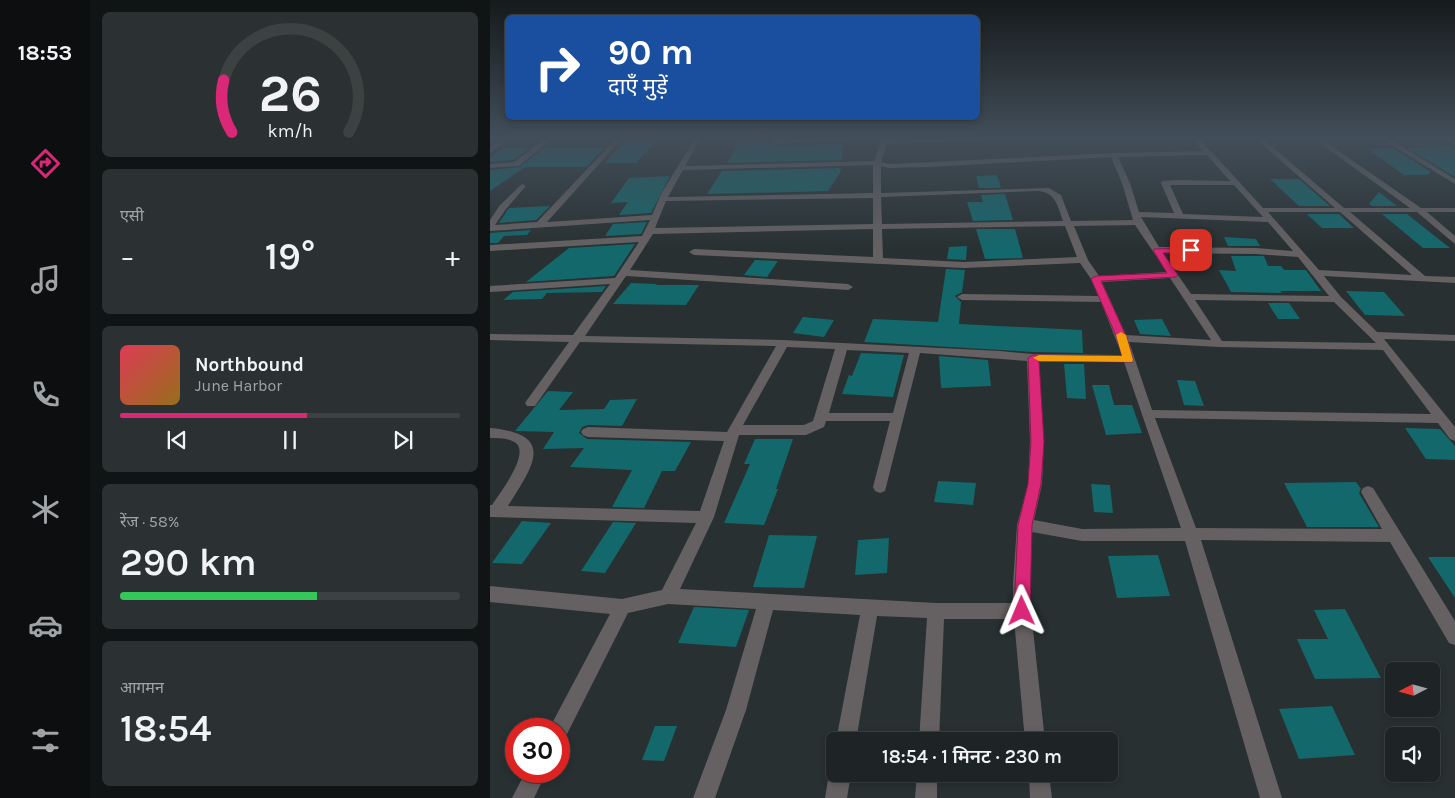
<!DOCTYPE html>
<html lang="hi">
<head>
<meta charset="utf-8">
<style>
  body { margin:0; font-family:Karla,"Noto Sans Devanagari",sans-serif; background:#2b3032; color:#f1f3f6; height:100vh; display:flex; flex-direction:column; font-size:19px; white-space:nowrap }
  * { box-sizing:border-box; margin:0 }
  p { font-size:16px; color:#a1a4a7 }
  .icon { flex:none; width:28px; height:28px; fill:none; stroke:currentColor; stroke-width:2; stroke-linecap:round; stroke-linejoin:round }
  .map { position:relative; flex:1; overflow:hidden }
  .details { display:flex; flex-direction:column; gap:12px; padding:12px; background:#101414; width:400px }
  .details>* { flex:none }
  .top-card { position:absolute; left:15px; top:15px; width:475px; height:105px; border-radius:8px; box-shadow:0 2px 8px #0003,0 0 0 1px #3c4142; background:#1a4fa0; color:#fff; overflow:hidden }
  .needle { width:32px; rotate:264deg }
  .controls { position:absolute; left:895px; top:662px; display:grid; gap:10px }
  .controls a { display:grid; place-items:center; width:55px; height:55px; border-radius:8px; background:#1e2425; box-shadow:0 2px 8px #0003,0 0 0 1px #3c4142; font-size:25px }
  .speed { position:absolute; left:15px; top:718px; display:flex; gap:10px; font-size:25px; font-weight:700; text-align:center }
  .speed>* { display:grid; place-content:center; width:65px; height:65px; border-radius:50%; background:#1e2425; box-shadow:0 2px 8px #0003,0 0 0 1px #3c4142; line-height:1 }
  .speed .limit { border:8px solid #d22; background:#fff; color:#111 }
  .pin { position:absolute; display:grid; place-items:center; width:42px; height:42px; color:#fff; margin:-21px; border-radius:10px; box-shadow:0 2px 8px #0006 }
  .me { position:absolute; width:55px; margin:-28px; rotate:359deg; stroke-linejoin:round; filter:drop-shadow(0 0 4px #0008) }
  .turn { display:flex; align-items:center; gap:18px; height:105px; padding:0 20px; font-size:22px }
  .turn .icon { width:65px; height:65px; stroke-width:2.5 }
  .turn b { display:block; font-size:35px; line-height:42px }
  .big { font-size:38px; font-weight:600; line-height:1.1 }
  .details .card { flex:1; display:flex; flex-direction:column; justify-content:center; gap:8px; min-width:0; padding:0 18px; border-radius:8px; background:#2b3032 }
  .details .dial { align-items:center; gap:0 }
  .dial svg { height:130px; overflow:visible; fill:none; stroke:#3c4142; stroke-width:7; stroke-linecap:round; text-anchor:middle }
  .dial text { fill:#f1f3f6; stroke:none }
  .song { display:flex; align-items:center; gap:15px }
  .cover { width:60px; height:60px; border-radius:8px; background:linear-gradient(135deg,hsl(350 70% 55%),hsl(40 70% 35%)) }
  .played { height:5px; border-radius:2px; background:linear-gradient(90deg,#db2777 55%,#3c4142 55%) }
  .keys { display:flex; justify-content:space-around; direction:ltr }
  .heat { display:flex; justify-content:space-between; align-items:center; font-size:28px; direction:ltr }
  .charge { height:8px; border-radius:4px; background:linear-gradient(90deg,#34c759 58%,#3c4142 0) }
  .trip { position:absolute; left:336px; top:732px; width:292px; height:50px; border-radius:8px; background:#1e2425; box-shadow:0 2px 8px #0003,0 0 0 1px #3c4142; font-weight:600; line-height:50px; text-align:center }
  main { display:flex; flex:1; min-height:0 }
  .tab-bar { display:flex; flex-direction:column; width:90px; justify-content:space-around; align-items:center; background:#0c0e0f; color:#a1a4a7 }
  .tab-bar .icon { width:35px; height:35px }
  .tab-bar .selected { color:#db2777 }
  .tab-bar b { font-size:22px; color:#f1f3f6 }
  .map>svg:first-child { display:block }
</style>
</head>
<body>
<main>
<nav class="tab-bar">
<b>18:53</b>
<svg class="icon selected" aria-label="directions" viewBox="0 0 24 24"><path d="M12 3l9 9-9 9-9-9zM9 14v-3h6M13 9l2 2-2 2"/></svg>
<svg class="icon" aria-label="music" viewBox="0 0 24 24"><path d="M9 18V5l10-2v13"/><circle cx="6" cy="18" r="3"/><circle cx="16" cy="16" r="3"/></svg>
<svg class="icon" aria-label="phone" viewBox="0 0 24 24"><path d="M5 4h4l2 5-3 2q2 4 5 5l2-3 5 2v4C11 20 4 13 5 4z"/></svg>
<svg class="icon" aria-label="climate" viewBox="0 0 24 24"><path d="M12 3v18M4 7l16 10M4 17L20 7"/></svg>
<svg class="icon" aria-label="car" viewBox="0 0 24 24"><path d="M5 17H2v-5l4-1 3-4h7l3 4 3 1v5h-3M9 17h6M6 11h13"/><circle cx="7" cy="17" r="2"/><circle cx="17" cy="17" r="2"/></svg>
<svg class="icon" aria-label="filters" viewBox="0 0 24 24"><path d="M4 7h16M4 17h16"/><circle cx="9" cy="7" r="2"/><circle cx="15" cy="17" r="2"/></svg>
</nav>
<section class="details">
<div class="card dial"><svg viewBox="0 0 100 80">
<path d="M14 69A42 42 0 1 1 86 69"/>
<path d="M14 69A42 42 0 0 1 9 37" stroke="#db2777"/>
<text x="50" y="56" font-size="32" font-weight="700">26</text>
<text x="50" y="72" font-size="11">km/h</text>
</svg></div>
<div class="card"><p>एसी</p>
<div class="heat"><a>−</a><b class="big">19°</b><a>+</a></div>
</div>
<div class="card">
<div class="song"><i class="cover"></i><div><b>Northbound</b><p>June Harbor</p></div></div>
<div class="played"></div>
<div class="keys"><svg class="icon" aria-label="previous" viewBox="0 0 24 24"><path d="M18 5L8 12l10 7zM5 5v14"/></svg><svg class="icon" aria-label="pause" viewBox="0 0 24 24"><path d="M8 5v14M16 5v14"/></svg><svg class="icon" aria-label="next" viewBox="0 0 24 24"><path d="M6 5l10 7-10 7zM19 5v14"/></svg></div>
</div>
<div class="card"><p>रेंज · 58%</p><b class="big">290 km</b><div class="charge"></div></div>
<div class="card"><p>आगमन</p><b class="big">18:54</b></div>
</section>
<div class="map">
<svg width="965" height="798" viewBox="0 0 965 798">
  <rect width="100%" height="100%" fill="#283031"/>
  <g fill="#13686c">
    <path d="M252 138H284L278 141 283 146 353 144 352 160 237 163Z"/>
    <path d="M168 139 146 163H115L136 140Z"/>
    <path d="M962 146 965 148V177L917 148Z"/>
    <path d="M13 148H40L23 160 0 162V158Z"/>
    <path d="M54 148H114L96 167H35L0 191V170L30 167Z"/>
    <path d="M903 148 941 172 937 175H914L878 149Z"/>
    <path d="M351 168 350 173 338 191 217 194 232 171Z"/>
    <path d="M507 175 511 188H489L486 176Z"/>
    <path d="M180 176 161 213 129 215 138 202 121 203 139 178Z"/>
    <path d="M780 179H809L840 206H809Z"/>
    <path d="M889 192 907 206H882L879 204Z"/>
    <path d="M515 194 523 220 483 221 477 202H493L491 195Z"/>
    <path d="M60 206 46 220 9 223 19 208Z"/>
    <path d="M817 214H849L864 228H832Z"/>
    <path d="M892 214H917L960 248H933Z"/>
    <path d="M157 222 151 234 115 236 123 224Z"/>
    <path d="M486 229H525L533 258 495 259Z"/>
    <path d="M41 230 37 235 14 236 8 243H0V233Z"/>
    <path d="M734 237 766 239 770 246H738Z"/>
    <path d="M145 244 124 276 36 282 79 248Z"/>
    <path d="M477 246 476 260 457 259 459 247Z"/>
    <path d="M741 256H774L778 266H791L794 270H816L831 291H790L792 293 741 292 729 270 746 271Z"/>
    <path d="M265 260 288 261 277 277 254 275Z"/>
    <path d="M456 269 475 270 472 292 465 296 471 302 469 324 592 330 593 353 543 352 374 342 383 319 448 322Z"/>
    <path d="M141 283 167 284 166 285H209L196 305 123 304Z"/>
    <path d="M116 286 112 292 57 293 52 299 13 300 23 292Z"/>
    <path d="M856 291 894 292 915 316 875 315Z"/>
    <path d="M778 303H799L810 319H788Z"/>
    <path d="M313 317 344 320 334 337 303 333Z"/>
    <path d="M672 319 681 336 650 334 644 320Z"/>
    <path d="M371 353 414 355 403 397 352 394 359 375 362 376Z"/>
    <path d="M449 356 498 360 501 386 451 388Z"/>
    <path d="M574 364H594L596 399 577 398Z"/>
    <path d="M687 380 705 381 714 406 694 405Z"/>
    <path d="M602 385H619L624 405H642L652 433 616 435Z"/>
    <path d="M58 391 83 392 69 410 114 409 120 400 147 399 132 426 98 425 92 427 89 433 97 439 201 442 185 471H172L154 508 122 507 142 470 80 467 94 448 53 449 64 432 25 431Z"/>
    <path d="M915 428 950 429 965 446V460L936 459Z"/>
    <path d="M265 439H303L286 489H288L274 525 234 523 260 464H254Z"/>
    <path d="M448 481 486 483 483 505 444 502Z"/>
    <path d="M866 482 871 489 869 493 889 527H817L794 483Z"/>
    <path d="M601 484 620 485 623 513 604 512Z"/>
    <path d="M32 521 61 523 32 564 2 563Z"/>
    <path d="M123 522 146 523 115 573 91 571Z"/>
    <path d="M279 535 327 536 314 588 263 587Z"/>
    <path d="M399 538 397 573 365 575 368 540Z"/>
    <path d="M668 555 680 596 627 598 618 556Z"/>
    <path d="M938 557H965V598Z"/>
    <path d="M204 607 259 610 246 647 188 643Z"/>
    <path d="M855 609 891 678 825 679 807 639H838L824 610Z"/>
    <path d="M842 706 865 755 809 759 789 709Z"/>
    <path d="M165 726H187L174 761 152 760Z"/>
  </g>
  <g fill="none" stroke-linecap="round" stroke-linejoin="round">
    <g fill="#656162" fill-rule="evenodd">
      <path d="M12 138H19L0 153V148Z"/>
      <path d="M56 138H63L29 166 0 168V164L24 162Z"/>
      <path d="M128 138H136L127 144 57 222 162 215 171 194 205 138H211L195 166 384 161 391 142 389 138H395L396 140 509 138 506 140 397 144 391 162 399 164 624 153 713 151 702 138H709L773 208H845L765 138H772L854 208H920L823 138H830L931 208H965V212H937L965 236V244L927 212H860L935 276 965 277V283L834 276 851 297 887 332 965 335V341L894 339 965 427V441L960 439 948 423 665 418 706 528 892 529 871 492 873 488 878 486 883 488 965 621V645L959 643 900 542 711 540 792 798H770L695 541H592L542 532 539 584 541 611 555 741H535L524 619H454L449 741H429L437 618 387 616 366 741H346L370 615 283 610 256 710 225 798H203L236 710 266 609 178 604 138 613 76 736 69 739V729H59L120 614 0 602V586L132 599 172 590 206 523 0 517V505H2C9 494 40 455 26 443 20 438 8 438 0 438V428C67 434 43 466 18 506L210 511 234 441 98 437 93 435 91 432 93 429 98 427 237 432 286 346 90 342 45 406H37L35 403 37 400 79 342 0 340V334L83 335 120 284 0 292V286L125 278 149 242 0 251V245L152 236 160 220 0 231V220L10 205 32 184 36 186 16 209 5 225 47 222 123 142ZM717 155 740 181 686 180 672 181 671 183 684 213 649 212 640 183 628 157ZM621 157 632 183 643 220 581 221 571 195 559 188 391 193V166L399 168 437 167ZM383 165V193L178 197 193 170ZM680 185H744L773 217 693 214ZM549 191C566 193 568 207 573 221L392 224 391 197ZM383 198V224L165 228 176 201ZM778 212H850L922 275 829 270ZM651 217 778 222 803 251 766 248 669 247ZM645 225 677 272 609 276 598 260 584 226ZM575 226 587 257 474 262 393 258 392 229ZM383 229V257L204 249 199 252 204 255 474 268 590 263 601 279 608 296 472 294 467 297 472 300 611 302 632 355 543 354 510 351 293 340 95 336 136 276 358 290 363 287 358 284 140 270 163 234ZM673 253 766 254 808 257 839 296 701 294ZM680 278 721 340 636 335 612 282ZM705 300 844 302 886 343 732 341ZM639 342 729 347 893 350 941 414 662 410ZM297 347 345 349 323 421 314 425H253ZM357 350 419 353 403 413H339ZM430 353 537 361 540 441 538 484 527 525 523 584V603H446L190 589 224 517 249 435H316L334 427 336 421H400L383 487 385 491 390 493 395 491ZM549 362H634L691 528 592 529 544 520 552 484 554 441Z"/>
      <path d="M324 138H370L367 140 283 144 280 142 283 140Z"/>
      <path d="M890 138H898L965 179V184Z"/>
      <path d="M952 138H960L965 141V146Z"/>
      <path d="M345 766V774H361L357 798H335L339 774Z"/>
      <path d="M36 771H57L44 798H22Z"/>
      <path d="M427 774H447V798H425Z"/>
      <path d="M539 774H559L562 798H540Z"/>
    </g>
  </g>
  <linearGradient id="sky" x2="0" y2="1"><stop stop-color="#161a1b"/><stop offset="0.55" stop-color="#424e5a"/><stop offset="1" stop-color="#424e5a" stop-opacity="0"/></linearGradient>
  <rect width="965" height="250" fill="url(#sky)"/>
  <path fill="#db2777" stroke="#8e194d" d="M664 249 701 248 705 250 701 253H673L688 275 686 277 611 281 637 338 643 360 642 362 549 361 554 442 551 484 542 525 540 611 537 616 532 618 526 616 524 611 528 525 538 484 541 442 538 358 543 355 632 356 627 338 601 279 606 276 677 273 663 250Z"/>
  <path fill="#f59e0b" d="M631 332 636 335 643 360 642 362 549 361 543 358 549 355 632 356 626 335Z"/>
</svg>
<div class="controls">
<a><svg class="needle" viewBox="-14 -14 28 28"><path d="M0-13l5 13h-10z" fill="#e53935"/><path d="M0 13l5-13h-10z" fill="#a1a4a7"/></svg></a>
<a><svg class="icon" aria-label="sound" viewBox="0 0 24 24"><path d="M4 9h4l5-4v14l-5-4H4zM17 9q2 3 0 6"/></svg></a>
</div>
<div class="speed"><div class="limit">30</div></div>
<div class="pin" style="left:701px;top:250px;background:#d93025"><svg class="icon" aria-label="arrive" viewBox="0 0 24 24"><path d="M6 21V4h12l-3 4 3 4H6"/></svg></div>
<svg class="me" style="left:532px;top:611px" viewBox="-20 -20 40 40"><path d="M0-17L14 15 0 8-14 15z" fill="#db2777" stroke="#fff" stroke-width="4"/></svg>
<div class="trip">18:54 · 1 मिनट · 230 m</div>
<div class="top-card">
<div class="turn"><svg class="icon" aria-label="right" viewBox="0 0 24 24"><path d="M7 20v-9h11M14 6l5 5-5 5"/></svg><div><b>90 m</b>दाएँ मुड़ें</div></div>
</div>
</div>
</main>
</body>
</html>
